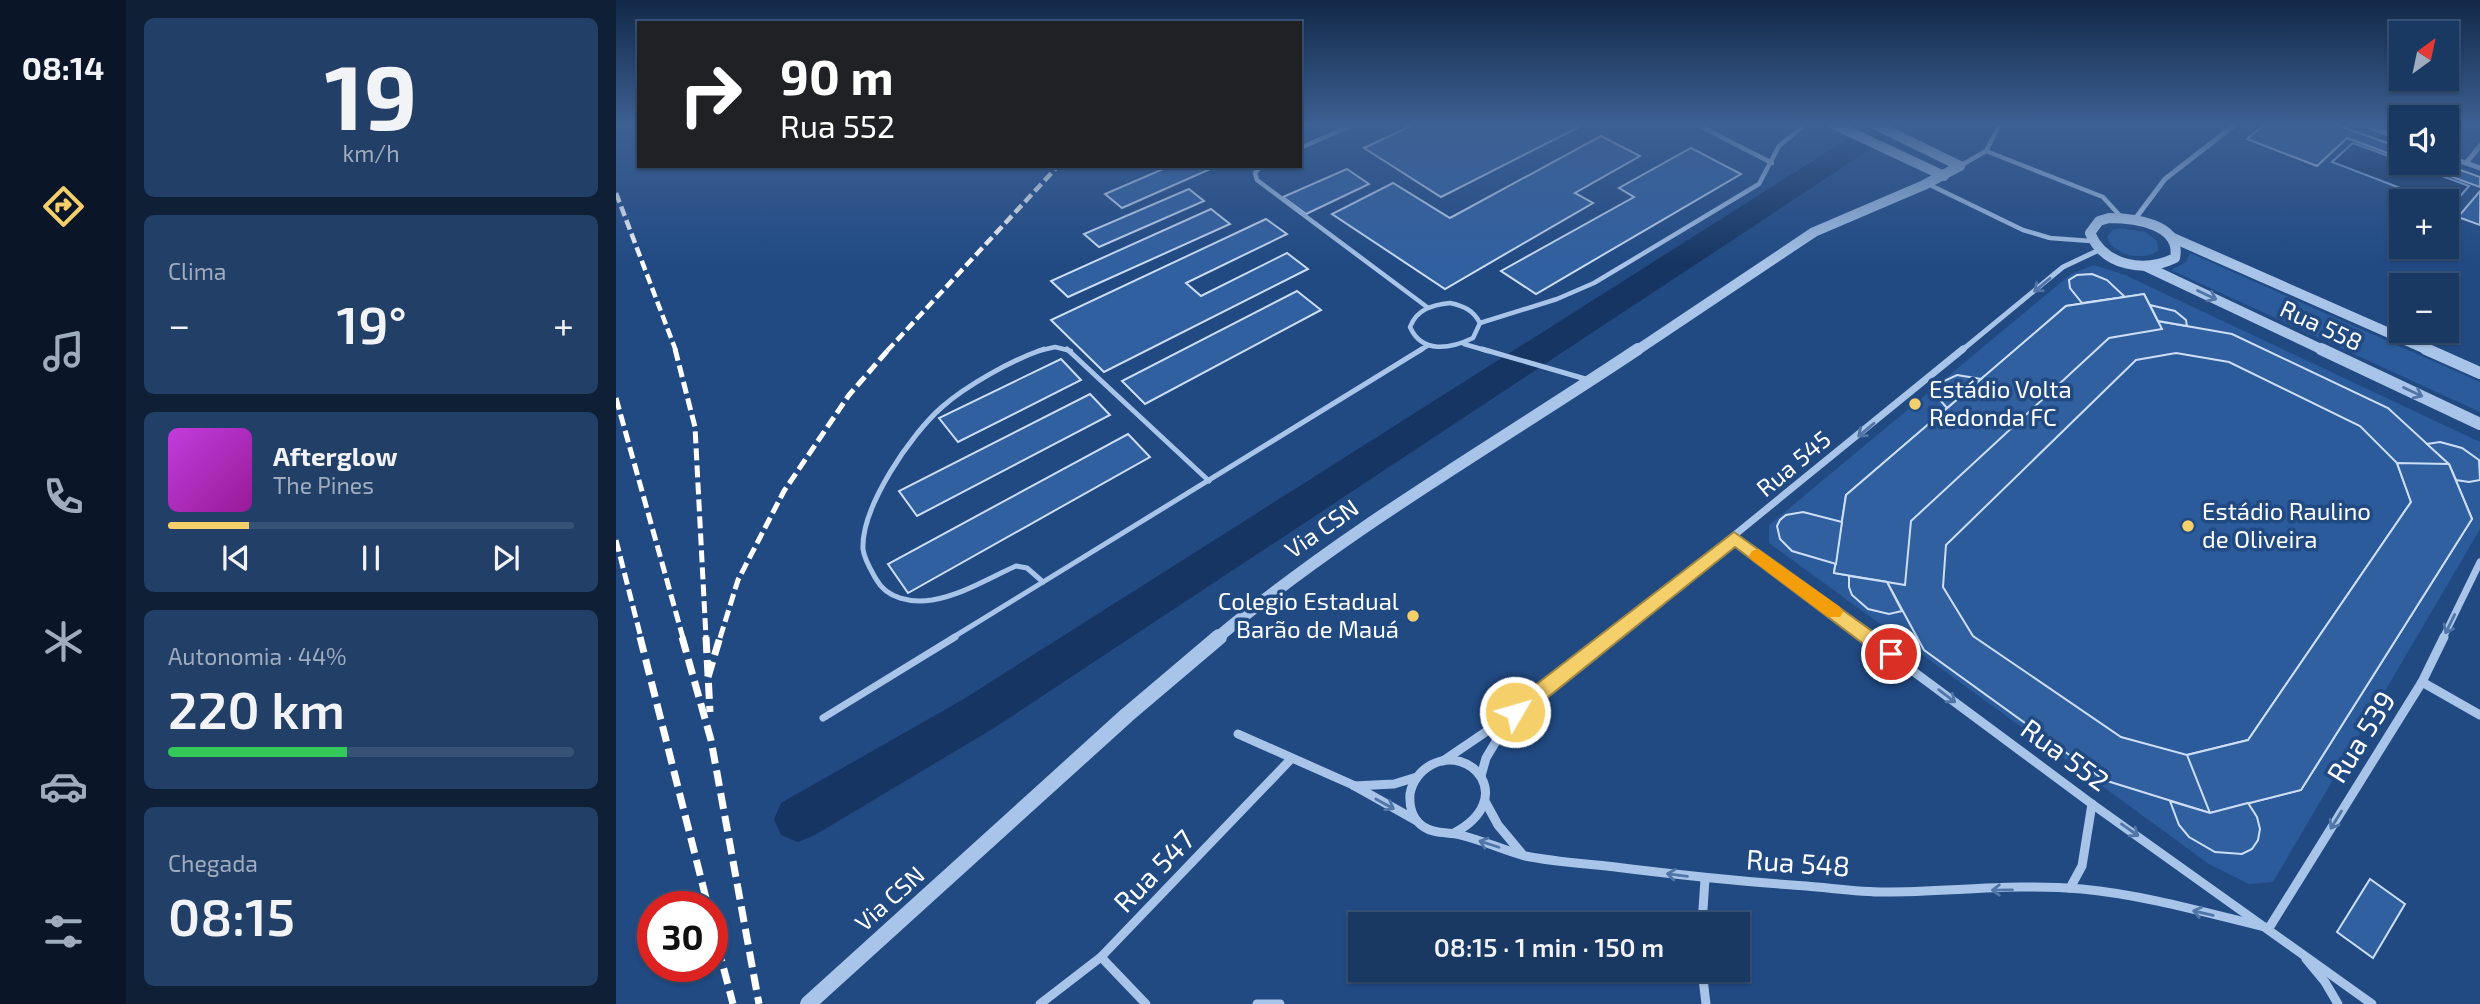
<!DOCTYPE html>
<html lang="pt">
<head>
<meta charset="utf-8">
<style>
  body { margin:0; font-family:"Exo 2",sans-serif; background:#223f68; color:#f1f3f6; height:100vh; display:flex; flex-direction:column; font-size:26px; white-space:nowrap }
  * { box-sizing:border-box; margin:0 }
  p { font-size:23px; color:#9facbe }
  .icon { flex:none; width:38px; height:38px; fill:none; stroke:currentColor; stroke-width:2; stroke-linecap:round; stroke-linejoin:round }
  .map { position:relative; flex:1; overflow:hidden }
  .sheet { display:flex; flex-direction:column; gap:18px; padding:18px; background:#0e1f36; width:490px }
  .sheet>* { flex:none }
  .guide { position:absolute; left:21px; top:21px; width:665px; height:147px; border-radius:0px; box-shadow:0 2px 5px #0004,0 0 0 2px #375277; background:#202124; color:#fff; overflow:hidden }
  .needle { width:46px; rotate:33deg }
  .buttons { position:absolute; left:1773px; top:21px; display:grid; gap:14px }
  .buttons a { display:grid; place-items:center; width:70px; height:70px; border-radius:0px; background:#193862; box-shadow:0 2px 5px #0004,0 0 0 2px #375277; font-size:35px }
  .speed { position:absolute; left:21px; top:891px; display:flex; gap:14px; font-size:35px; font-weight:700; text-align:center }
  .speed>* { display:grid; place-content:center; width:91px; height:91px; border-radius:50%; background:#193862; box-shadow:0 2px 5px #0004,0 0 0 2px #375277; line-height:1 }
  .speed .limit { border:10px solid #d22; background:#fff; color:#111 }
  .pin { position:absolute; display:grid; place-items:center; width:60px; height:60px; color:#fff; margin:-30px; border:4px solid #fff; border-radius:50%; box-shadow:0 2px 7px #0007 }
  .me { position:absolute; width:77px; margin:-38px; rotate:52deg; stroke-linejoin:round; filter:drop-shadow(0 0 5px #0008) }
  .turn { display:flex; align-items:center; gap:24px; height:147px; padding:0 28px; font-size:32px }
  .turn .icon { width:91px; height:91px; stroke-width:2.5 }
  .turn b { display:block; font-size:49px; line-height:60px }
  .big { font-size:52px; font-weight:600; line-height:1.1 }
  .sheet .tile { flex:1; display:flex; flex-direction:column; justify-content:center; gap:10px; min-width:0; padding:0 24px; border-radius:10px; background:#223f68 }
  .sheet .dial { align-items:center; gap:0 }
  .dial b { font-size:91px; line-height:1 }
  .song { display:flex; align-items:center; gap:21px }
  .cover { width:84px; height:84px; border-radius:10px; background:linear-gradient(135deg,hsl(290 70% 55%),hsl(300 70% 35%)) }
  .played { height:7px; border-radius:4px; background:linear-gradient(90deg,#f5cf69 20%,#375277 20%) }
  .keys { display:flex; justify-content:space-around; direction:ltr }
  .heat { display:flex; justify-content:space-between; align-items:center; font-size:38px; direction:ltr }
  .charge { height:10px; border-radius:5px; background:linear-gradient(90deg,#34c759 44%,#375277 0) }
  .trip { position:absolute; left:732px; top:912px; width:402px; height:70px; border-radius:0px; background:#193862; box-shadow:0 2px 5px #0004,0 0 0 2px #375277; font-weight:600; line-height:70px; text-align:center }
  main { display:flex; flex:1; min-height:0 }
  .tabs { display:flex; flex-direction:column; width:126px; justify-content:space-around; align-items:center; background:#0a1627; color:#9facbe }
  .tabs .icon { width:49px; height:49px }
  .tabs .current { color:#f5cf69 }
  .tabs b { font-size:32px; color:#f1f3f6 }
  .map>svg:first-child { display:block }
</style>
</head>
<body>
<main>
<nav class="tabs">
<b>08:14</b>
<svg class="icon current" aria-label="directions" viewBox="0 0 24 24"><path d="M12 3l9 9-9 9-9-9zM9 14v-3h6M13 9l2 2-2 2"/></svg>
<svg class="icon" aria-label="music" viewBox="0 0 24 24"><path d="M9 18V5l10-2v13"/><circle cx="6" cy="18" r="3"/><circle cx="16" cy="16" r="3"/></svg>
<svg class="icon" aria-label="phone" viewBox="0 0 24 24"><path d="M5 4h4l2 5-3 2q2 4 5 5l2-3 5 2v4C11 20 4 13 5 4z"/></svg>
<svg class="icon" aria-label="climate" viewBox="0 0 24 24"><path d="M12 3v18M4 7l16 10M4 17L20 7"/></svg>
<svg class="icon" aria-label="car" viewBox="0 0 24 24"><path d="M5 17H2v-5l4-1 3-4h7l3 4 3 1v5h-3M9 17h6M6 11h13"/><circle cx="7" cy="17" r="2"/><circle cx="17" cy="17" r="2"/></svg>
<svg class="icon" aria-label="filters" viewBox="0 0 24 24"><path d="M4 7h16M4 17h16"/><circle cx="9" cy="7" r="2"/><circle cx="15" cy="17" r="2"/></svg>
</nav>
<section class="sheet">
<div class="tile dial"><b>19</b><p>km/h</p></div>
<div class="tile"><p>Clima</p>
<div class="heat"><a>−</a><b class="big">19°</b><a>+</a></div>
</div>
<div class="tile">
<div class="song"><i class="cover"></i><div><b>Afterglow</b><p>The Pines</p></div></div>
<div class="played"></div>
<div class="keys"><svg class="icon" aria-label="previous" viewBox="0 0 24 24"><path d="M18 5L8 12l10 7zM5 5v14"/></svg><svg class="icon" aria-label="pause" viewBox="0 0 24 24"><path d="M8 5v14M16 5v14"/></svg><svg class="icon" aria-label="next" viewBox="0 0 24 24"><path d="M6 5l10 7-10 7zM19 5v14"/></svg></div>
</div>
<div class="tile"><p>Autonomia · 44%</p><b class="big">220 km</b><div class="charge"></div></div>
<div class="tile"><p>Chegada</p><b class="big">08:15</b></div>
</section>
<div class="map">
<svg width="1864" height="1004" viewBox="0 0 1864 1004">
  <rect width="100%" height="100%" fill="#214a83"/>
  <g fill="#2b5b9b">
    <path d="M1504 228 1529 232 1541 241 1542 251C1527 262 1497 255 1491 237L1497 230Z"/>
    <path d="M1574 253 1864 382V412L1555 270 1570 262Z"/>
    <path d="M1478 265 1509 275 1864 442V529L1657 882 1633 884 1593 864 1153 543V525L1455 274Z"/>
  </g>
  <path fill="#163562" stroke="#9cbeea" stroke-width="2" d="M1737 143 1853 186 1835 207 1831 206 1830 201H1818L1716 162Z"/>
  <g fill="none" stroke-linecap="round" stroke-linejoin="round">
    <path fill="#163562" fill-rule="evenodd" d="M1255 124H1287L1283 130 378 728 199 835 182 842 165 835 158 819 165 803 346 700Z"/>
  </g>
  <g fill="#3160a0" stroke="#ccdef6" stroke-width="2" fill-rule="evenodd">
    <path d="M799 124H969L825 197 748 148Z"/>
    <path d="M1649 124H1718L1785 148V158L1731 138 1701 166 1631 139Z"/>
    <path d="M985 136 1024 156 959 193 977 203 829 289 716 214 777 183 834 218Z"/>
    <path d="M1075 148 1125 174 920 294 885 271 1018 197 1003 188Z"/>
    <path d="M1798 163H1825L1864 177V187Z"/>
    <path d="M554 166H601L506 208 489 194Z"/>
    <path d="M731 169 753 184 690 214 667 197Z"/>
    <path d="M573 189 588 201 483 247 468 234Z"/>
    <path d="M1864 191V225L1842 217Z"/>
    <path d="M595 209 614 224 452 297 435 281Z"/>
    <path d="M650 219 671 234 570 283 585 296 671 253 692 269 488 372 435 320Z"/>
    <path d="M1476 274 1491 280 1509 297 1466 303 1454 288 1453 280 1461 275Z"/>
    <path d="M681 291 705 310 529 404 506 381Z"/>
    <path d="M1528 294 1542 321 1616 334 1772 408 1833 464 1856 519 1685 790 1594 813 1488 780 1308 650 1271 582 1218 573 1230 495 1450 306ZM1560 353 1613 362 1744 426 1781 463 1795 502 1632 740 1571 755 1505 737 1357 636 1327 587 1330 545 1520 360Z"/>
    <path d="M1528 294 1546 329 1493 338 1295 521 1289 585 1218 573 1230 495 1450 306Z"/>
    <path d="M1534 305 1559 311 1570 320 1571 326 1542 321Z"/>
    <path d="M445 359 465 380 342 442 323 418Z"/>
    <path d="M1341 375 1365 379 1331 408 1324 400 1322 390 1326 382Z"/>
    <path d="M474 394 494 415 301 516 283 491Z"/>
    <path d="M512 434 534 457 292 593 272 564Z"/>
    <path d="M1824 442 1846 448 1863 460 1864 480 1853 482 1840 480 1833 464 1811 444Z"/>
    <path d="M1781 463 1833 464 1856 519 1685 790 1594 813 1571 755 1632 740 1795 502Z"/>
    <path d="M1187 512 1226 522 1220 564 1176 551 1164 539 1161 526 1164 520 1170 515Z"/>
    <path d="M1233 576 1271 582 1286 611 1273 614 1252 609 1236 595 1233 587Z"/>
    <path d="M1554 801 1594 813 1632 803 1641 817 1644 829 1642 840 1636 849 1626 854 1599 852 1573 837 1563 825Z"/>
    <path d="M1754 879 1789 904 1757 958 1721 932Z"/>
  </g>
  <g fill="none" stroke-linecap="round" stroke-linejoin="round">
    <g stroke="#a8c4e8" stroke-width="4.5">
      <path d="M1080 124 1156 163"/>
      <path d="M684 148 739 124"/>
      <path d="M1370 151 1487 197 1506 218"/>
      <path d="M645 166 639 173 641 180 811 307"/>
      <path d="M1344 166 1370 151 1384 124"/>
      <path d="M1314 185 1407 230 1434 238 1475 241"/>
      <path d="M834 303C848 306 857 310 864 323L857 338C834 349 806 354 794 327 801 309 816 305 834 303Z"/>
      <path d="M864 323 941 299 978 283 1143 184 1163 146 1190 124"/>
      <path d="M848 344 872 351"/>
      <path d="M422 351 439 347 455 351"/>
      <path d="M803 351 811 346"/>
    </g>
    <g stroke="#a8c4e8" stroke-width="5">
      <path d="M451 349 593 481"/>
      <path d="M866 349 973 380"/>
      <path d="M427 582 411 568 400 566C373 578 346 595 316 600 295 603 271 599 260 579 255 570 248 559 247 549 245 507 295 434 326 407 351 385 396 360 428 349"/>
      <path d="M336 638 806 349"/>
    </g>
    <path stroke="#a8c4e8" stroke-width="7" d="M207 718 339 637"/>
    <g stroke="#a8c4e8" stroke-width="5">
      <path d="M1745 124 1785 139"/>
      <path d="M1830 156 1864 168"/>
      <path d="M1850 163 1864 146"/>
      <path d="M1519 219 1549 179 1620 124"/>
      <path d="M1345 351 1447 267 1483 250"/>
    </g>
    <g stroke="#a8c4e8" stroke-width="7">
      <path d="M1118 538 1253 638"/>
      <path d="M992 638 1347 349"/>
      <path d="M1827 638 1864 562"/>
    </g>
    <g stroke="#a8c4e8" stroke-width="9">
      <path d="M1251 637 1476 804 1756 1004"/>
      <path d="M1806 682 1864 715"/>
      <path d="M622 734 737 785 801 821"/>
      <path d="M827 761 899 712 994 637"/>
      <path d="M865 776 870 758 894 718"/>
      <path d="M738 786 778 784 801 777"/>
      <path d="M870 803 882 825 907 855"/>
      <path d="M838 833C902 799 855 743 815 765 804 771 796 782 794 794 793 807 797 820 808 827 818 834 832 832 844 835 866 840 887 850 909 856 944 863 980 864 1015 869 1073 876 1131 882 1190 886 1216 888 1242 892 1269 892 1334 892 1400 883 1466 889 1529 895 1591 913 1653 928"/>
      <path d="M1454 888 1466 866 1476 804"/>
      <path d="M1086 924 1089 879"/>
      <path d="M1653 928 1806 682 1828 637"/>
      <path d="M485 957 530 1004"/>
      <path d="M1690 959 1709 982 1722 1004"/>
      <path d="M1086 970 1090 1004"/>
      <path d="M424 1004 485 957 675 759"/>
      <path d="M641 1004H664"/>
    </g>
    <g stroke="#a8c4e8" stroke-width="10">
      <path d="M1217 124 1328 176"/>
      <path d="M1258 124 1344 166"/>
      <path d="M1493 218C1518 218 1566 224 1559 258 1528 273 1488 266 1474 233L1483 221Z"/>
      <path d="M1555 237 1814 351"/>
      <path d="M1529 266 1709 351"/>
      <path d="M1020 351 1198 232 1308 185 1344 166"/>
    </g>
    <g stroke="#a8c4e8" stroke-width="12">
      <path d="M1705 349 1864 424"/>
      <path d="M1810 349 1864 373"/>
      <path d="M601 638C732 528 880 444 1022 349"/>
    </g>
    <path stroke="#a8c4e8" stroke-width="16" d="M192 1004 511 715 603 637"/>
    <g stroke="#fff" stroke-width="4.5" stroke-dasharray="10 4.5" stroke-linecap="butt">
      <path d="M0 193 60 351"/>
      <path d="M271 351 442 166"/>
    </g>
    <g stroke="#fff" stroke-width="5" stroke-dasharray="12 5" stroke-linecap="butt">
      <path d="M59 349 79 427 90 638"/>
      <path d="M0 398 67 638"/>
      <path d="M0 540 25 638"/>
      <path d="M104 638 122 580 168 491 233 395 273 349"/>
    </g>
    <g stroke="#fff" stroke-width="7" stroke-dasharray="16 7" stroke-linecap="butt">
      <path d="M24 637 92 906"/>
      <path d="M66 637 95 740 143 1004"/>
      <path d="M90 637 94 712"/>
      <path d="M92 677 104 637"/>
      <path d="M96 924 117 1004"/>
    </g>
  </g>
  <defs><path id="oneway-shaft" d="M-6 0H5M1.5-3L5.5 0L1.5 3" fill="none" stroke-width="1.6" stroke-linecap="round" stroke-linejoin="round" transform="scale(1.75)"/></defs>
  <g stroke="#5075a6">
    <use href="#oneway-shaft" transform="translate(1426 285) rotate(140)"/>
    <use href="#oneway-shaft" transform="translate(1591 295) rotate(25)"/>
    <use href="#oneway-shaft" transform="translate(1797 392) rotate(25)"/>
    <use href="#oneway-shaft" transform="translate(1250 430) rotate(140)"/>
    <use href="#oneway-shaft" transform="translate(1834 624) rotate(116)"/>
    <use href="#oneway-shaft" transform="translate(1331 696) rotate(37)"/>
    <use href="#oneway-shaft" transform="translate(769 804) rotate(29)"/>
    <use href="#oneway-shaft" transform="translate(1720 820) rotate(122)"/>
    <use href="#oneway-shaft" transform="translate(1514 830) rotate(35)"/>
    <use href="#oneway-shaft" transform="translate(873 844) rotate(-162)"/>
    <use href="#oneway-shaft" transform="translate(1061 875) rotate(-173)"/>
    <use href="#oneway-shaft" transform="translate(1386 890) rotate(179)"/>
    <use href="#oneway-shaft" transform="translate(1587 913) rotate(-167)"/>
  </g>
  <linearGradient id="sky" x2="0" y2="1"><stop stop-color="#122948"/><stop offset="0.47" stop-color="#3d6093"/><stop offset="1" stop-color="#3d6093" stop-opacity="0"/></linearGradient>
  <rect width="1864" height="265" fill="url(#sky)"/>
  <path fill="#f5cf69" stroke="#9f8744" stroke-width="2" d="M1118 532 1281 649 1284 654 1281 660 1275 662 1269 660 1119 547 906 718 899 721 892 718 890 712 892 706Z"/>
  <path fill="#f59e0b" d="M1142 549 1224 607 1227 612 1224 617H1212L1136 560 1133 556 1136 551Z"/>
  <g fill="#f5cf69" stroke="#214a83" stroke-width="2.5">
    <circle cx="1299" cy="404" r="7"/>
    <circle cx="1572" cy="526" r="7"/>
    <circle cx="797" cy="616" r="7"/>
  </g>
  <g text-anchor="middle" stroke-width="7" stroke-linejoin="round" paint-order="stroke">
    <g font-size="24" fill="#fff" stroke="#214a83">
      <text transform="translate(1705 326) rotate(25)" y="8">Rua 558</text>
      <text transform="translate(1178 464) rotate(-40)" y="8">Rua 545</text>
      <text transform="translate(706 529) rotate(-35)" y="8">Via CSN</text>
      <text transform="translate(274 899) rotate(-42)" y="8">Via CSN</text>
    </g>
    <g font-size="24" fill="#fff" stroke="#214a83" text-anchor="start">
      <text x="1313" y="398">Estádio Volta<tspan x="1313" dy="28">Redonda FC</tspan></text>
      <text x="1586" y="520">Estádio Raulino<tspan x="1586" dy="28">de Oliveira</tspan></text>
      <text x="783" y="610" text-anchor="end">Colegio Estadual<tspan x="783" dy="28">Barão de Mauá</tspan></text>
    </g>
    <g font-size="28" fill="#fff" stroke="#214a83">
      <text transform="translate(1745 737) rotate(-58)" y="10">Rua 539</text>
      <text transform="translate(1449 755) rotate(36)" y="10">Rua 552</text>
      <text transform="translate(1182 863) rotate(4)" y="10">Rua 548</text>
      <text transform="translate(538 871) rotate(-46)" y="10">Rua 547</text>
    </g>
  </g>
</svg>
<div class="buttons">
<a><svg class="needle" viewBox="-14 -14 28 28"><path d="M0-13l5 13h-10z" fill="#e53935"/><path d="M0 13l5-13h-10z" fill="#9facbe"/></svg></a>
<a><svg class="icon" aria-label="sound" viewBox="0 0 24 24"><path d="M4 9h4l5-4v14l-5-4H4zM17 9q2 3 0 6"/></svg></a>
<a>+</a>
<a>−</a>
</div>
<div class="speed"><div class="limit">30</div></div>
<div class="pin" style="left:1275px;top:654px;background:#d93025"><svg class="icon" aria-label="arrive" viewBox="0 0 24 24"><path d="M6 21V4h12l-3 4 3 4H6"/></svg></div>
<svg class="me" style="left:899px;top:712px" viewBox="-20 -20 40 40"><circle r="17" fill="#f5cf69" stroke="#fff" stroke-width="3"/><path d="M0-11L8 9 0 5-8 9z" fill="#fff"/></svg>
<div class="trip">08:15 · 1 min · 150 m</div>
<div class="guide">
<div class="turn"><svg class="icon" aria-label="right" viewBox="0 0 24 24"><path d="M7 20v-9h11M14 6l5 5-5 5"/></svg><div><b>90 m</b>Rua 552</div></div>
</div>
</div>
</main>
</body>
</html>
